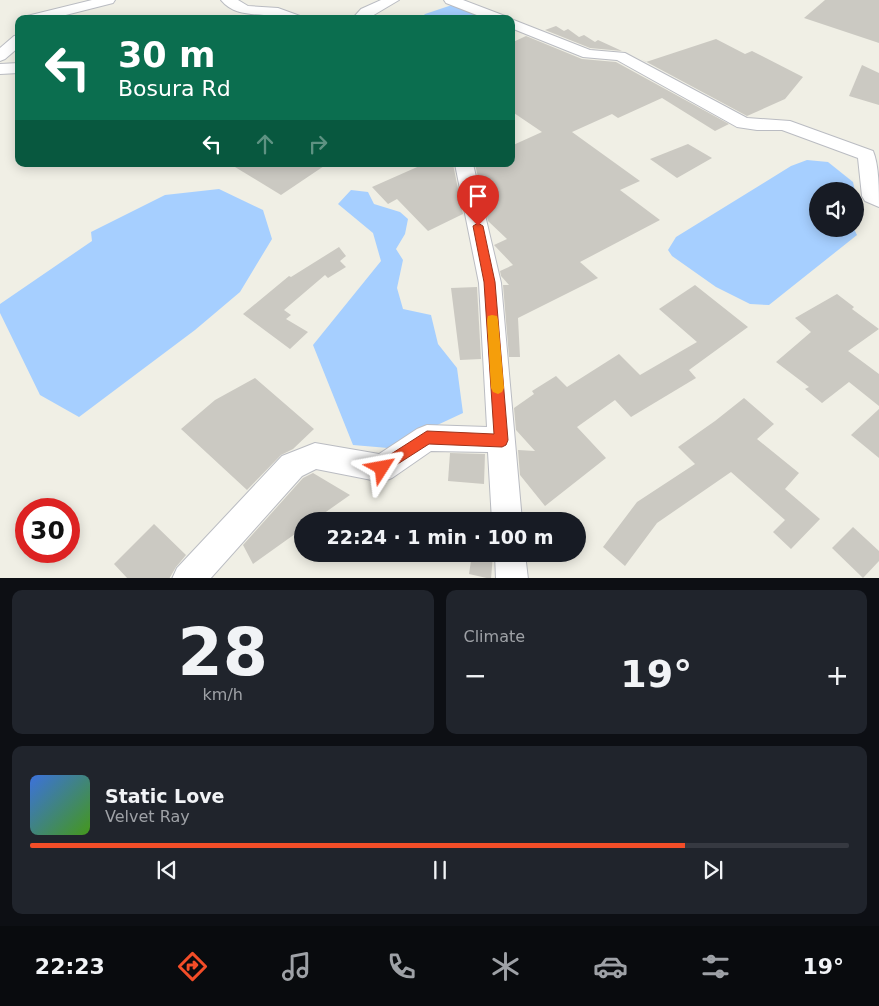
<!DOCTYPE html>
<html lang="en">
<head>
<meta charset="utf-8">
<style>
  body { margin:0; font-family:"DejaVu Sans",sans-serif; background:#20242c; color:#f1f3f6; height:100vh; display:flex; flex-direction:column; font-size:19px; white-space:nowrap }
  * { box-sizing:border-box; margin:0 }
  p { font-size:16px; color:#9ea1a6 }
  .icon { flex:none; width:28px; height:28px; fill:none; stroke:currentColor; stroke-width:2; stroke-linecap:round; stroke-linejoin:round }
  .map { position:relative; height:578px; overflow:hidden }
  .drawer { display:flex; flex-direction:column; gap:12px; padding:12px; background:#0d0f14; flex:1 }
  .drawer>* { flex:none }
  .top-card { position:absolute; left:15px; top:15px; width:500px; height:152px; border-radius:10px; box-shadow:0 2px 12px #0003; background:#0b6e4f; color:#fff; overflow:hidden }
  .tools { position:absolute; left:809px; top:182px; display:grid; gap:10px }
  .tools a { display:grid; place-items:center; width:55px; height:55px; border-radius:50%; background:#171b24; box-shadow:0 2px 12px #0003; font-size:25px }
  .speed { position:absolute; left:15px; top:498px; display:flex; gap:10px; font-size:25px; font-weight:700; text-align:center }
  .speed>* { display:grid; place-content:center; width:65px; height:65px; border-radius:50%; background:#171b24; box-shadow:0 2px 12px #0003; line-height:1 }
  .speed .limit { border:8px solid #d22; background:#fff; color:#111 }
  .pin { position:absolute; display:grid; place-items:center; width:42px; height:42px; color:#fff; margin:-51px -21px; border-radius:50% 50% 50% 0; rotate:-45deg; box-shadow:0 0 5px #0007 }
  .pin .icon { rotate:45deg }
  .me { position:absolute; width:55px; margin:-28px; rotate:56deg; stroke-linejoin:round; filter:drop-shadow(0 0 4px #0008) }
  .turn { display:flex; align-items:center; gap:18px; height:105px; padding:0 20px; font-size:22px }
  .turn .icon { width:65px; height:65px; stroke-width:2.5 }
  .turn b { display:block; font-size:35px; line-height:42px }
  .lanes { display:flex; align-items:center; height:48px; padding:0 20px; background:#0003; justify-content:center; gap:25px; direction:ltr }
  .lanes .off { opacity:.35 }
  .big { font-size:38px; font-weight:600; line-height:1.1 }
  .drawer .widget { flex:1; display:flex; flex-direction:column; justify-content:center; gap:8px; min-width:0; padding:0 18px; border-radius:10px; background:#20242c }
  .drawer .dial { align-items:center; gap:0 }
  .dial b { font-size:65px; line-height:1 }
  .song { display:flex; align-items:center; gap:15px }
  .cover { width:60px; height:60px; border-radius:8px; background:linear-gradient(135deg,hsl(220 70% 55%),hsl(100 70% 35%)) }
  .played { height:5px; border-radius:2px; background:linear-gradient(90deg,#f34d28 80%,#363941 80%) }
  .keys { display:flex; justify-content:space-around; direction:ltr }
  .heat { display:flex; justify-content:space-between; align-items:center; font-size:28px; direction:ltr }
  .drawer .tiles { flex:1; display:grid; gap:12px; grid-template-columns:1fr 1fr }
  .widget:last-child { grid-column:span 2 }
  .trip { position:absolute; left:294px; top:512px; width:292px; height:50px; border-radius:25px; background:#171b24; box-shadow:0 2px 12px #0003; font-weight:600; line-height:50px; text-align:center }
  .menu { display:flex; height:80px; justify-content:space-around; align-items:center; background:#090b0e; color:#9ea1a6 }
  .menu .icon { width:35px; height:35px }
  .menu .current { color:#f34d28 }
  .menu b { font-size:22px; color:#f1f3f6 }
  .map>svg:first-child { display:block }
</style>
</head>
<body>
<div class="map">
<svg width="879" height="579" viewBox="0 0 879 579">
  <rect width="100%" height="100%" fill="#f0efe5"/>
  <g fill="#a6cfff">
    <path d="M452 5 488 19H420L425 14Z"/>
    <path d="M807 160 828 162 853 182 855 191H818V229H854L857 235 769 305 750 304 716 287 672 256 668 250 676 237 791 166Z"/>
    <path d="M219 189 263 210 272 239 240 292 195 330 79 417 40 395 0 313V304L92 241 91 232 165 195Z"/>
    <path d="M351 190 368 192 374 204 400 212 408 219 405 234 396 249 403 260 397 288 403 309 431 315 438 344 457 368 463 413 388 448 353 445 313 345 381 261 373 233 338 204Z"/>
  </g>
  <g fill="#cbc9c2">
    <path d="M825 0H879V43L804 18Z"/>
    <path d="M556 26 564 31 568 29 579 37 584 35 595 42 598 40 622 51 590 48 545 30Z"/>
    <path d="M526 36 582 59 616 62 729 124 715 131 662 98 618 118 612 114 572 132 640 181 620 190 660 220 580 262 598 278 518 318 520 357H509L503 285H509L501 276 500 271 513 265 494 245 507 239 488 221 475 164H511V146L542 132 511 111V43Z"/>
    <path d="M716 39 745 54 752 51 803 77 785 99 747 116 641 59 646 62Z"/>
    <path d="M862 65 879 73V105L849 96Z"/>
    <path d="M688 144 712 158 677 178 650 159Z"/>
    <path d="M230 164H327L281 195Z"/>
    <path d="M424 164H453L463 214 428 231 397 199 388 204 372 187Z"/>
    <path d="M339 247 346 256 340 261 346 267 328 278 325 275 284 310 291 315 286 319 308 332 290 349 243 314 289 276 291 277Z"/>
    <path d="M695 285 748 327 689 370 696 378 631 417 615 400 577 427 606 458 545 506 520 475 518 450 535 451 516 430 514 408 534 394 532 391 556 376 567 387 619 354 640 375 697 342 659 309Z"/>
    <path d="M477 287 481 359 460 360 451 288Z"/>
    <path d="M837 294 854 307 852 309 879 329 848 351 879 374V406L849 382 822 403 805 389 809 387 776 362 811 332 795 318Z"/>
    <path d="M255 378 314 429 293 449 281 455 247 490 181 429 215 400Z"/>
    <path d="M744 398 774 424 757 439 799 473 785 489 820 519 791 549 773 532 785 520 731 472 657 523 625 566 603 547 637 502 695 464 678 447 715 421Z"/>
    <path d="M879 409V458L851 435Z"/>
    <path d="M450 453 485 454 484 484 448 481Z"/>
    <path d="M313 473 350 495 313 521H302V529L253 564 243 545 303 478Z"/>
    <path d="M154 524 186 555 176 567 169 579H128L114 564Z"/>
    <path d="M853 527 879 551V561L863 578 832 548Z"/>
    <path d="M472 554H493L491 579 469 574Z"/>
  </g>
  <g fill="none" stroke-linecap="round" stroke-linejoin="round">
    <g stroke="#babcc2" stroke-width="2">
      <g id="street">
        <path d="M92 0H115L113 3 50 19H25L27 16Z"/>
        <path d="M221 0H238L248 6 278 8 300 16 302 19C292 19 283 17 274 16 255 13 235 17 221 0Z"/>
        <path d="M381 0H399L367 19H352L361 9Z"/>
        <path d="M444 0H463L505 16 507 19H487L446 3Z"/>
        <path d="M511 19 590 50 625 53 747 118 790 121 873 151C879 165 879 190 879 207L865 201 862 196 858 158 782 130H757L737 127 617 60 583 57 511 28Z"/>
        <path d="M19 35V47L5 59 0 61V48L14 36Z"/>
        <path d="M19 63V73L0 74V64Z"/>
        <path d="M455 164H473L501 283 522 521H492L488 452 431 451 392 478 382 482 316 469 302 476 210 579H172L177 568 282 456 315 443 379 454 417 429 427 425 487 427 479 283Z"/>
        <path d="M495 554H525L528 579H496Z"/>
      </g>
    </g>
    <use href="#street" fill="#fff" fill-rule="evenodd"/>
  </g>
  <path fill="#f34d28" stroke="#9e321a" d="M478 223 483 226 495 282 508 440 506 445 502 447 429 444 382 474 377 472 375 468 377 463 427 431 494 434 484 282 473 226Z"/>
  <path fill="#f59e0b" d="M492 315 497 316 498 320 504 388 502 392 498 394 493 392 491 388 487 320 488 316Z"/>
</svg>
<div class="tools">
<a><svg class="icon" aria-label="sound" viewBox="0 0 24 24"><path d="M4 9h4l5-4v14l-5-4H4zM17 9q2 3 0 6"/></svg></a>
</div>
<div class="speed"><div class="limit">30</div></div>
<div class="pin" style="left:478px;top:226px;background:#d93025"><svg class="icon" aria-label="arrive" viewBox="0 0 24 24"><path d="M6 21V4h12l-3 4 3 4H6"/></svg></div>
<svg class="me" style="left:382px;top:468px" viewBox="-20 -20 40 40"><path d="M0-17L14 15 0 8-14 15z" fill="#f34d28" stroke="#fff" stroke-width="4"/></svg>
<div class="trip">22:24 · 1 min · 100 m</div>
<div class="top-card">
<div class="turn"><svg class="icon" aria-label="left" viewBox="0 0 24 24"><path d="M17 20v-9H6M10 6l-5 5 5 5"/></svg><div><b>30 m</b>Bosura Rd</div></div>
<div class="lanes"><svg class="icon" aria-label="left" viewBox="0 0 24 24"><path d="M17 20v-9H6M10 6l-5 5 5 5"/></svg><svg class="icon off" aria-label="ahead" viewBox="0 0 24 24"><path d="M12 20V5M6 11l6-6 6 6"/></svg><svg class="icon off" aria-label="right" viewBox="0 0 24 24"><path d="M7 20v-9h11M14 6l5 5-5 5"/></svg></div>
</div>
</div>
<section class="drawer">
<div class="tiles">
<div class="widget dial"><b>28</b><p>km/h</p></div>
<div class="widget"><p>Climate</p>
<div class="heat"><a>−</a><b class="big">19°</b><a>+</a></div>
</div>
<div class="widget">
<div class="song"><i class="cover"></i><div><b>Static Love</b><p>Velvet Ray</p></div></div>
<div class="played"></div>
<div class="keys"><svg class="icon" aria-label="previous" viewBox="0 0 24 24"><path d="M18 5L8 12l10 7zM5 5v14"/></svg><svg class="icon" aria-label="pause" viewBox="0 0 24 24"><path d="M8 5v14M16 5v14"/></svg><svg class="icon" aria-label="next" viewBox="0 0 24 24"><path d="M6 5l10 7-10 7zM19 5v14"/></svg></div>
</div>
</div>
</section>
<nav class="menu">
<b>22:23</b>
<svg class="icon current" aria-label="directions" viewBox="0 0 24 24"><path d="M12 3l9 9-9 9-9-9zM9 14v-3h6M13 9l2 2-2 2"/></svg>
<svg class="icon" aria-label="music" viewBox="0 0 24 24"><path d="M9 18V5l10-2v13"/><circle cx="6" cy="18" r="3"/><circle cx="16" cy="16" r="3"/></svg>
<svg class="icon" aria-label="phone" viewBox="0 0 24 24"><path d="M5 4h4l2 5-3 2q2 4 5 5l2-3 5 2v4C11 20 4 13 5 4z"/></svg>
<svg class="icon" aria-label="climate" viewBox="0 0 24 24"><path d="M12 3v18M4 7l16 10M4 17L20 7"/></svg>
<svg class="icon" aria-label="car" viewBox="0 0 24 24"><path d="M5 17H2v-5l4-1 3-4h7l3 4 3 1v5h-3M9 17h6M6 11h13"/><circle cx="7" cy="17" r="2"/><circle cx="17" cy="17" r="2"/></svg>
<svg class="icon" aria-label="filters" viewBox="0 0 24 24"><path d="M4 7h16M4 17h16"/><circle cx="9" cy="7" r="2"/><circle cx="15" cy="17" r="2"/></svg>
<b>19°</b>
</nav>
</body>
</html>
